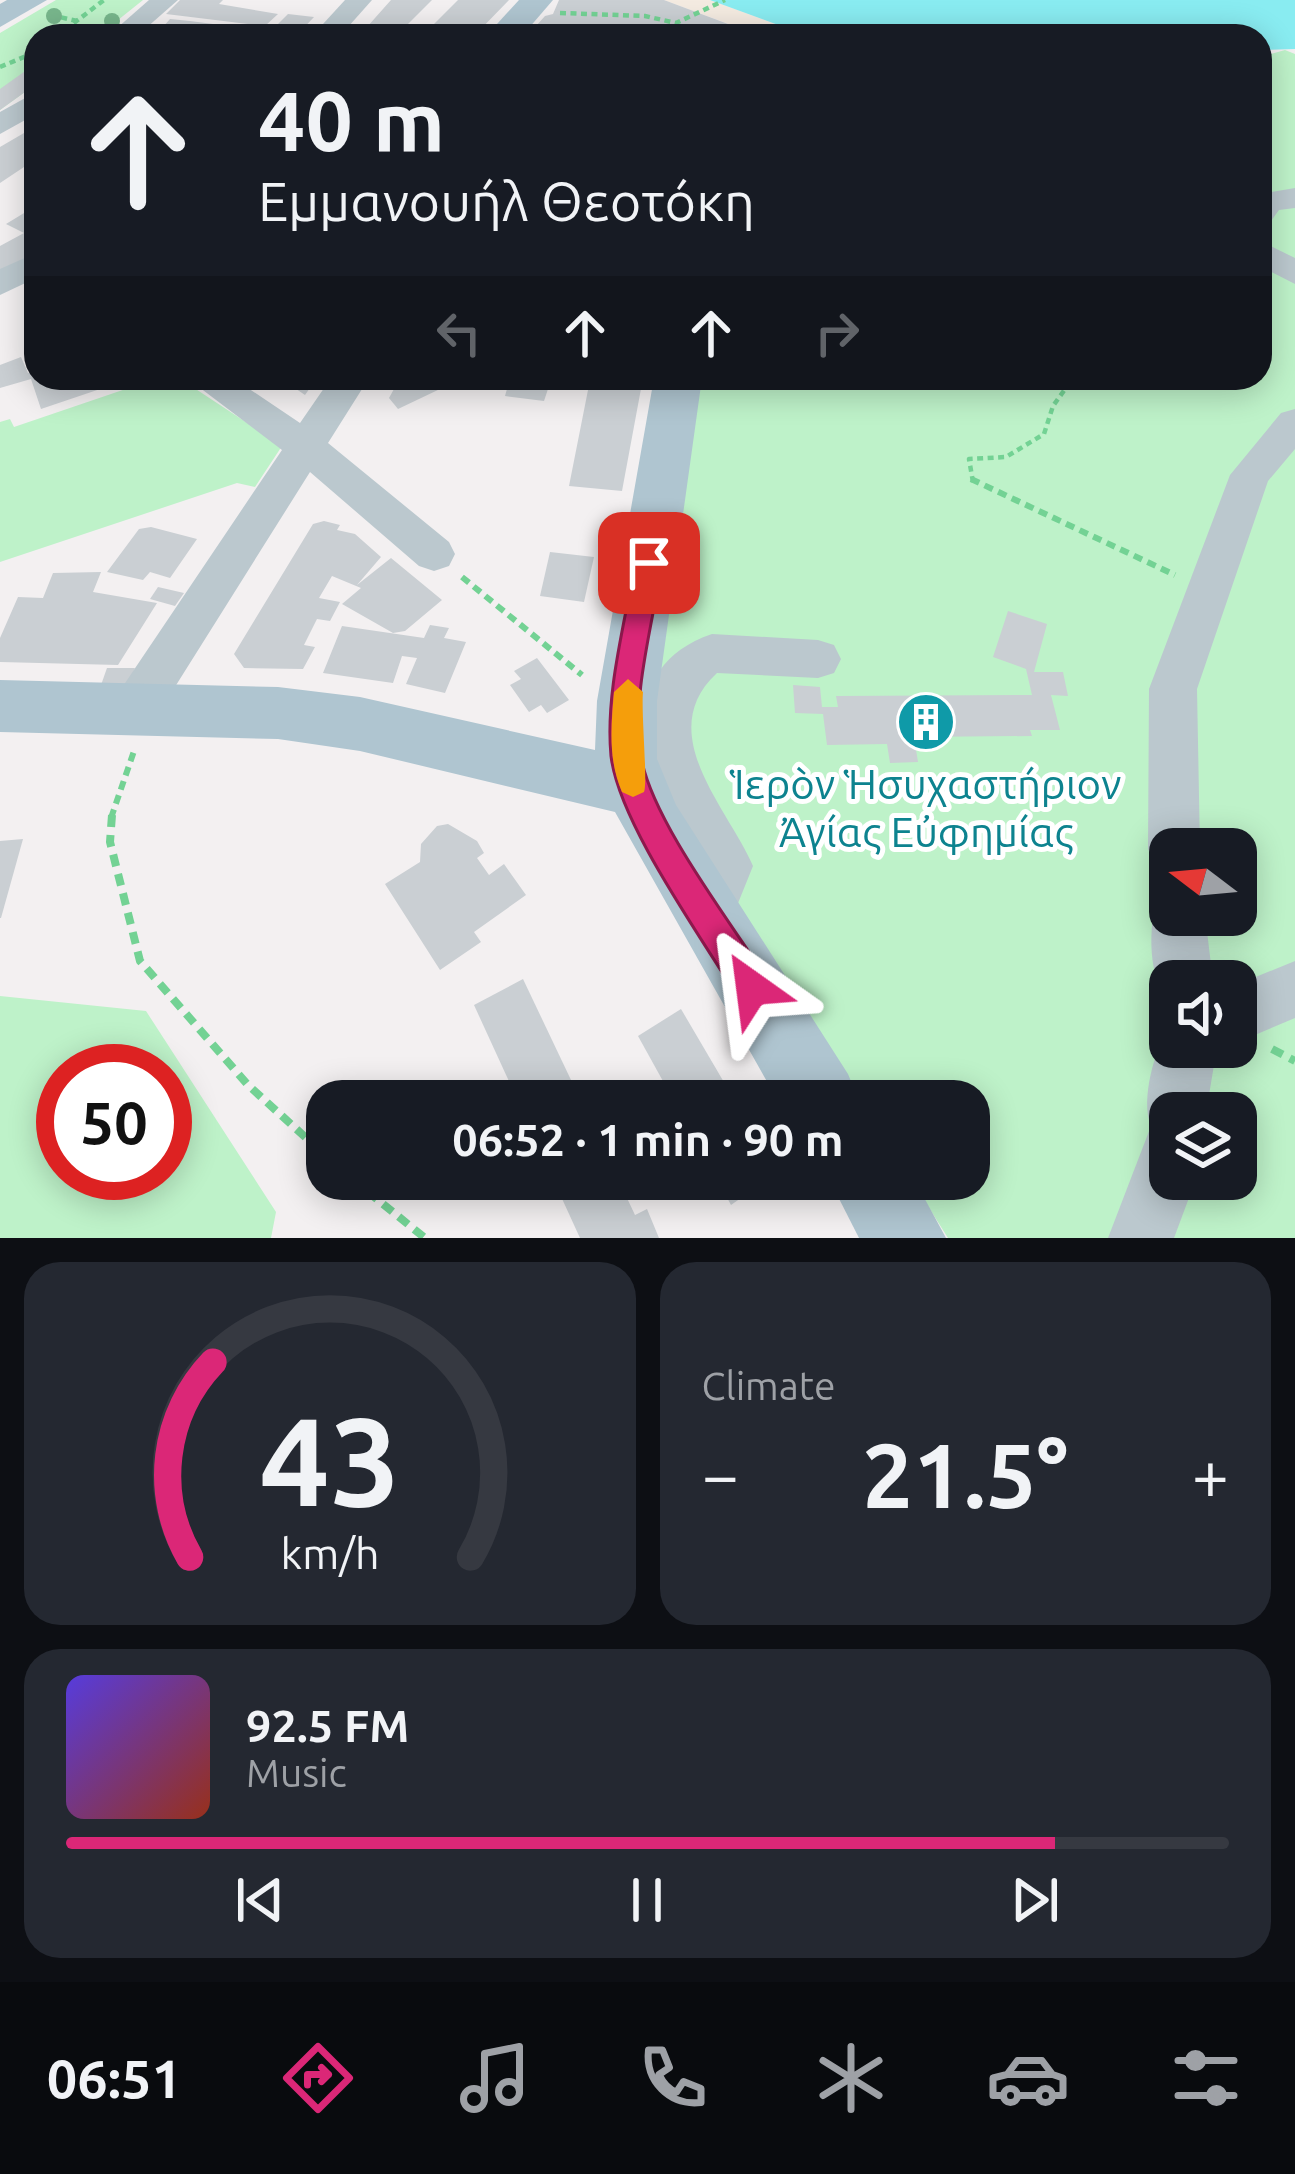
<!DOCTYPE html>
<html lang="en">
<head>
<meta charset="utf-8">
<style>
  body { margin:0; font-family:Ubuntu,sans-serif; background:#242831; color:#f1f3f6; height:100vh; display:flex; flex-direction:column; font-size:45px; white-space:nowrap }
  * { box-sizing:border-box; margin:0 }
  p { font-size:39px; color:#9ea1a6 }
  .icon { flex:none; width:66px; height:66px; fill:none; stroke:currentColor; stroke-width:2; stroke-linecap:round; stroke-linejoin:round }
  .map { position:relative; height:1238px; overflow:hidden }
  .panel { display:flex; flex-direction:column; gap:24px; padding:24px; background:#0d0f14; flex:1 }
  .panel>* { flex:none }
  .hud { position:absolute; left:24px; top:24px; width:1248px; height:366px; border-radius:36px; box-shadow:0 6px 30px #0003; background:#171b24; color:#f1f3f6; overflow:hidden }
  .needle { width:78px; rotate:286deg }
  .tools { position:absolute; left:1149px; top:828px; display:grid; gap:24px }
  .tools a { display:grid; place-items:center; width:108px; height:108px; border-radius:24px; background:#171b24; box-shadow:0 6px 30px #0003; font-size:60px }
  .speed { position:absolute; left:36px; top:1044px; display:flex; gap:24px; font-size:60px; font-weight:700; text-align:center }
  .speed>* { display:grid; place-content:center; width:156px; height:156px; border-radius:50%; background:#171b24; box-shadow:0 6px 30px #0003; line-height:1 }
  .speed .limit { border:18px solid #d22; background:#fff; color:#111 }
  .pin { position:absolute; display:grid; place-items:center; width:102px; height:102px; color:#fff; margin:-51px; border-radius:24px; box-shadow:0 6px 18px #0006 }
  .me { position:absolute; width:132px; margin:-66px; rotate:329deg; stroke-linejoin:round; filter:drop-shadow(0 0 9px #0008) }
  .turn { display:flex; align-items:center; gap:42px; height:252px; padding:0 36px; font-size:54px }
  .turn .icon { width:156px; height:156px; stroke-width:2.5 }
  .turn b { display:block; font-size:84px; line-height:102px }
  .lanes { display:flex; align-items:center; height:114px; padding:0 36px; background:#0003; justify-content:center; gap:60px; direction:ltr }
  .lanes .off { opacity:.35 }
  .big { font-size:90px; font-weight:700; line-height:1.1 }
  .panel .tile { flex:1; display:flex; flex-direction:column; justify-content:center; gap:18px; min-width:0; padding:0 42px; border-radius:36px; background:#242831 }
  .panel .dial { align-items:center; gap:0 }
  .dial svg { height:312px; overflow:visible; fill:none; stroke:#363941; stroke-width:7; stroke-linecap:round; text-anchor:middle }
  .dial text { fill:#f1f3f6; stroke:none }
  .song { display:flex; align-items:center; gap:36px }
  .cover { width:144px; height:144px; border-radius:18px; background:linear-gradient(135deg,hsl(250 70% 55%),hsl(10 70% 35%)) }
  .played { height:12px; border-radius:6px; background:linear-gradient(90deg,#db2777 85%,#363941 85%) }
  .keys { display:flex; justify-content:space-around; direction:ltr }
  .heat { display:flex; justify-content:space-between; align-items:center; font-size:66px; direction:ltr }
  .panel .tiles { flex:1; display:grid; gap:24px; grid-template-columns:1fr 1fr }
  .tile:last-child { grid-column:span 2 }
  .trip { position:absolute; left:306px; top:1080px; width:684px; height:120px; border-radius:36px; background:#171b24; box-shadow:0 6px 30px #0003; font-weight:700; line-height:120px; text-align:center }
  .tab-bar { display:flex; height:192px; justify-content:space-around; align-items:center; background:#090b0e; color:#9ea1a6 }
  .tab-bar .icon { width:84px; height:84px }
  .tab-bar .on { color:#db2777 }
  .tab-bar b { font-size:54px; color:#f1f3f6 }
  .map>svg:first-child { display:block }
</style>
</head>
<body>
<div class="map">
<svg width="1295" height="1238" viewBox="0 0 1295 1238">
  <rect width="100%" height="100%" fill="#f3f0f1"/>
  <g fill="#bef2c9" fill-rule="evenodd">
    <path d="M56 0H143L98 36H36V84L0 110V33Z"/>
    <path d="M1285 50 1295 54V1238H948L911 1179H969V1101H861L710 862 654 686 692 378H1260V57ZM1170 849H1236V915H1170ZM1170 981H1236V1047H1170ZM1170 1113H1236V1179H1170Z"/>
    <path d="M158 378H179L282 446 255 487 237 483 0 562V422L10 419 14 427Z"/>
    <path d="M0 996 146 1011 276 1212 271 1238H0ZM165 1071V1173H63V1071Z"/>
  </g>
  <path fill="#f4ebe1" d="M664 0H710L808 36H761Z"/>
  <path fill="#89ecf1" d="M710 0H1295V49L1260 50V36H808Z"/>
  <g fill="#cacfd3">
    <path d="M180 0H223L219 4 278 14 265 26 166 14Z"/>
    <path d="M391 0H432L403 29 425 33 458 0H509L474 36H359Z"/>
    <path d="M559 0H664L760 36H527L545 16 553 14Z"/>
    <path d="M288 14 314 17 296 36H266Z"/>
    <path d="M170 19 190 21 213 24 200 36H155Z"/>
    <path d="M28 69 36 70V84L0 110V89Z"/>
    <path d="M36 126V159L0 183V147Z"/>
    <path d="M29 210 36 213V258L0 279V246L24 233 6 224Z"/>
    <path d="M21 357 28 373 36 370V378H116L115 384 41 409 31 379 0 388V365Z"/>
    <path d="M280 378H317L305 395Z"/>
    <path d="M431 378 440 389 398 409 389 398 399 380Z"/>
    <path d="M510 378H643L622 491 569 486 588 390 549 386 544 401 505 396Z"/>
    <path d="M324 521 340 525 337 530 355 534 381 557 357 585 391 558 442 600 405 631 393 633 342 604 361 588 332 576 319 598 340 602 330 621 317 619 304 645 315 647 303 669 244 668 234 654 313 524Z"/>
    <path d="M151 527 197 539 170 578 150 572 143 580 107 572 139 529Z"/>
    <path d="M550 552 594 557 584 602 540 596Z"/>
    <path d="M101 572 93 592 157 603 118 665 0 662V638L18 597 43 598 53 573Z"/>
    <path d="M158 587 184 593 175 606 150 599Z"/>
    <path d="M1008 611 1047 624 1034 672H1063L1068 696 1051 695 1060 730H1030L1032 736 914 737 918 762 890 763 887 744 827 745 823 714 795 713 793 685 820 687 822 707H838L836 696 1032 695 1026 669 993 657Z"/>
    <path d="M430 625 449 628 444 638 466 642 445 693 406 684 417 658 402 656 393 683 323 673 342 626 424 638Z"/>
    <path d="M537 658 569 700 547 713 541 705 529 712 510 685 521 679 514 671Z"/>
    <path d="M107 668H135L128 685H101Z"/>
    <path d="M448 824 477 841 484 853 477 858 489 875 504 864 526 895 474 932 481 942 440 970 385 884 420 862 421 844 437 826Z"/>
    <path d="M23 839 1 918H0V841Z"/>
    <path d="M523 979 581 1101H518L474 1005Z"/>
    <path d="M681 1009 735 1101H674L638 1036Z"/>
    <path d="M553 1179H618L635 1215 647 1209 659 1238H580Z"/>
    <path d="M717 1179H754L758 1186 731 1205Z"/>
  </g>
  <g fill="none" stroke-linecap="round" stroke-linejoin="round">
    <g stroke="#73d294" stroke-width="4.5" stroke-dasharray="6 4.5" stroke-linecap="butt">
      <path d="M560 13 645 16 676 23 725 0"/>
      <path d="M51 15 77 21"/>
      <path d="M57 36 104 0"/>
      <path d="M0 67 36 52"/>
      <path d="M973 482 969 459 1006 457 1044 434 1053 406 1073 378"/>
    </g>
    <g stroke="#73d294" stroke-width="6" stroke-dasharray="9 6" stroke-linecap="butt">
      <path d="M971 479 1175 575"/>
      <path d="M462 577 582 675"/>
      <path d="M111 818 134 751"/>
    </g>
    <g stroke="#73d294" stroke-width="8" stroke-dasharray="12 8" stroke-linecap="butt">
      <path d="M112 815 110 842 140 961 248 1085 327 1157"/>
      <path d="M1272 1049 1295 1061"/>
      <path d="M352 1179 425 1238"/>
    </g>
    <g fill="#bbc8ce" fill-rule="evenodd">
      <path d="M149 0H178L137 36H108Z"/>
      <path d="M345 0H372L340 36H312Z"/>
      <path d="M36 92V114L0 134V112Z"/>
      <path d="M1295 188V208L1279 210 1271 221 1260 224V194Z"/>
      <path d="M1260 241 1295 258V284L1260 266Z"/>
      <path d="M36 253V278L0 295V269Z"/>
      <path d="M187 378H233L300 423 331 378H369L328 443 449 542 455 554 449 566 434 571 419 566 310 472 151 725 134 731 117 725 110 710 117 695 282 450Z"/>
      <path d="M1295 409V449L1268 481 1197 689 1200 849H1170V872L1156 866 1148 849 1149 689 1230 475 1281 413Z"/>
      <path d="M712 634 818 640 834 645 841 659 834 673 818 678 717 673C652 733 728 808 753 866L726 933 707 941 688 933 680 914 699 869C656 799 598 673 712 634Z"/>
      <path d="M1170 892V915H1205L1213 981H1170V1003C1148 981 1147 924 1159 896Z"/>
      <path d="M1295 961V1018L1236 1043V985Z"/>
      <path d="M1170 1025V1047H1217L1206 1113H1170V1179H1196L1174 1238H1108L1151 1126C1140 1100 1155 1048 1170 1025Z"/>
    </g>
    <g fill="#afc5d0" fill-rule="evenodd">
      <path d="M7 0H47L0 27V4Z"/>
      <path d="M519 0H553L522 36H486Z"/>
      <path d="M654 378H702L657 701V759L676 805 848 1074 859 1101H778L615 812 360 751 278 739 0 732V680L278 687 360 697 595 750 597 701Z"/>
      <path d="M829 1179H914L946 1238H859Z"/>
    </g>
  </g>
  <g fill="#78b68c">
    <circle cx="54" cy="16" r="8"/>
    <circle cx="112" cy="21" r="8"/>
  </g>
  <path fill="#db2777" stroke="#8e194d" stroke-width="3" d="M649 552 662 563C653 624 631 696 641 757 652 820 729 920 765 976L770 988 765 1001 752 1006 740 1001C703 939 619 824 611 756 605 693 625 624 635 563Z"/>
  <path fill="#f59e0b" d="M628 679 643 692C641 713 648 783 644 792L633 797 622 792C608 760 611 726 614 692Z"/>
  <defs>
    <g id="building-disc" transform="scale(3)"><circle r="9.5" fill="#0f9aa8" stroke="#fff"/><path d="M-4-6H4V6H1V3H-1V6H-4ZM-2.5-4.3h1.7v1.8h-1.7ZM.8-4.3h1.7v1.8H.8ZM-2.5-1h1.7V.8h-1.7ZM.8-1h1.7V.8H.8Z" fill="#fff"/></g>
  </defs>
  <g fill-rule="evenodd">
    <use href="#building-disc" x="926" y="722"/>
  </g>
  <g text-anchor="middle" stroke-width="10" stroke-linejoin="round" paint-order="stroke">
    <g font-size="42" fill="#0d838f" stroke="#fff">
      <text x="926" y="799">Ἱερὸν Ἡσυχαστήριον<tspan x="926" dy="48">Ἀγίας Εὐφημίας</tspan></text>
    </g>
  </g>
</svg>
<div class="tools">
<a><svg class="needle" viewBox="-14 -14 28 28"><path d="M0-13l5 13h-10z" fill="#e53935"/><path d="M0 13l5-13h-10z" fill="#9ea1a6"/></svg></a>
<a><svg class="icon" aria-label="sound" viewBox="0 0 24 24"><path d="M4 9h4l5-4v14l-5-4H4zM17 9q2 3 0 6"/></svg></a>
<a><svg class="icon" aria-label="layers" viewBox="0 0 24 24"><path d="M12 4l9 5-9 5-9-5zM3 14l9 5 9-5"/></svg></a>
</div>
<div class="speed"><div class="limit">50</div></div>
<div class="pin" style="left:649px;top:563px;background:#d93025"><svg class="icon" aria-label="arrive" viewBox="0 0 24 24"><path d="M6 21V4h12l-3 4 3 4H6"/></svg></div>
<svg class="me" style="left:752px;top:988px" viewBox="-20 -20 40 40"><path d="M0-17L14 15 0 8-14 15z" fill="#db2777" stroke="#fff" stroke-width="4"/></svg>
<div class="trip">06:52 · 1 min · 90 m</div>
<div class="hud">
<div class="turn"><svg class="icon" aria-label="ahead" viewBox="0 0 24 24"><path d="M12 20V5M6 11l6-6 6 6"/></svg><div><b>40 m</b>Εμμανουήλ Θεοτόκη</div></div>
<div class="lanes"><svg class="icon off" aria-label="left" viewBox="0 0 24 24"><path d="M17 20v-9H6M10 6l-5 5 5 5"/></svg><svg class="icon" aria-label="ahead" viewBox="0 0 24 24"><path d="M12 20V5M6 11l6-6 6 6"/></svg><svg class="icon" aria-label="ahead" viewBox="0 0 24 24"><path d="M12 20V5M6 11l6-6 6 6"/></svg><svg class="icon off" aria-label="right" viewBox="0 0 24 24"><path d="M7 20v-9h11M14 6l5 5-5 5"/></svg></div>
</div>
</div>
<section class="panel">
<div class="tiles">
<div class="tile dial"><svg viewBox="0 0 100 80">
<path d="M14 69A42 42 0 1 1 86 69"/>
<path d="M14 69A42 42 0 0 1 20 19" stroke="#db2777"/>
<text x="50" y="56" font-size="32" font-weight="700">43</text>
<text x="50" y="72" font-size="11">km/h</text>
</svg></div>
<div class="tile"><p>Climate</p>
<div class="heat"><a>−</a><b class="big">21.5°</b><a>+</a></div>
</div>
<div class="tile">
<div class="song"><i class="cover"></i><div><b>92.5 FM</b><p>Music</p></div></div>
<div class="played"></div>
<div class="keys"><svg class="icon" aria-label="previous" viewBox="0 0 24 24"><path d="M18 5L8 12l10 7zM5 5v14"/></svg><svg class="icon" aria-label="pause" viewBox="0 0 24 24"><path d="M8 5v14M16 5v14"/></svg><svg class="icon" aria-label="next" viewBox="0 0 24 24"><path d="M6 5l10 7-10 7zM19 5v14"/></svg></div>
</div>
</div>
</section>
<nav class="tab-bar">
<b>06:51</b>
<svg class="icon on" aria-label="directions" viewBox="0 0 24 24"><path d="M12 3l9 9-9 9-9-9zM9 14v-3h6M13 9l2 2-2 2"/></svg>
<svg class="icon" aria-label="music" viewBox="0 0 24 24"><path d="M9 18V5l10-2v13"/><circle cx="6" cy="18" r="3"/><circle cx="16" cy="16" r="3"/></svg>
<svg class="icon" aria-label="phone" viewBox="0 0 24 24"><path d="M5 4h4l2 5-3 2q2 4 5 5l2-3 5 2v4C11 20 4 13 5 4z"/></svg>
<svg class="icon" aria-label="climate" viewBox="0 0 24 24"><path d="M12 3v18M4 7l16 10M4 17L20 7"/></svg>
<svg class="icon" aria-label="car" viewBox="0 0 24 24"><path d="M5 17H2v-5l4-1 3-4h7l3 4 3 1v5h-3M9 17h6M6 11h13"/><circle cx="7" cy="17" r="2"/><circle cx="17" cy="17" r="2"/></svg>
<svg class="icon" aria-label="filters" viewBox="0 0 24 24"><path d="M4 7h16M4 17h16"/><circle cx="9" cy="7" r="2"/><circle cx="15" cy="17" r="2"/></svg>
</nav>
</body>
</html>
